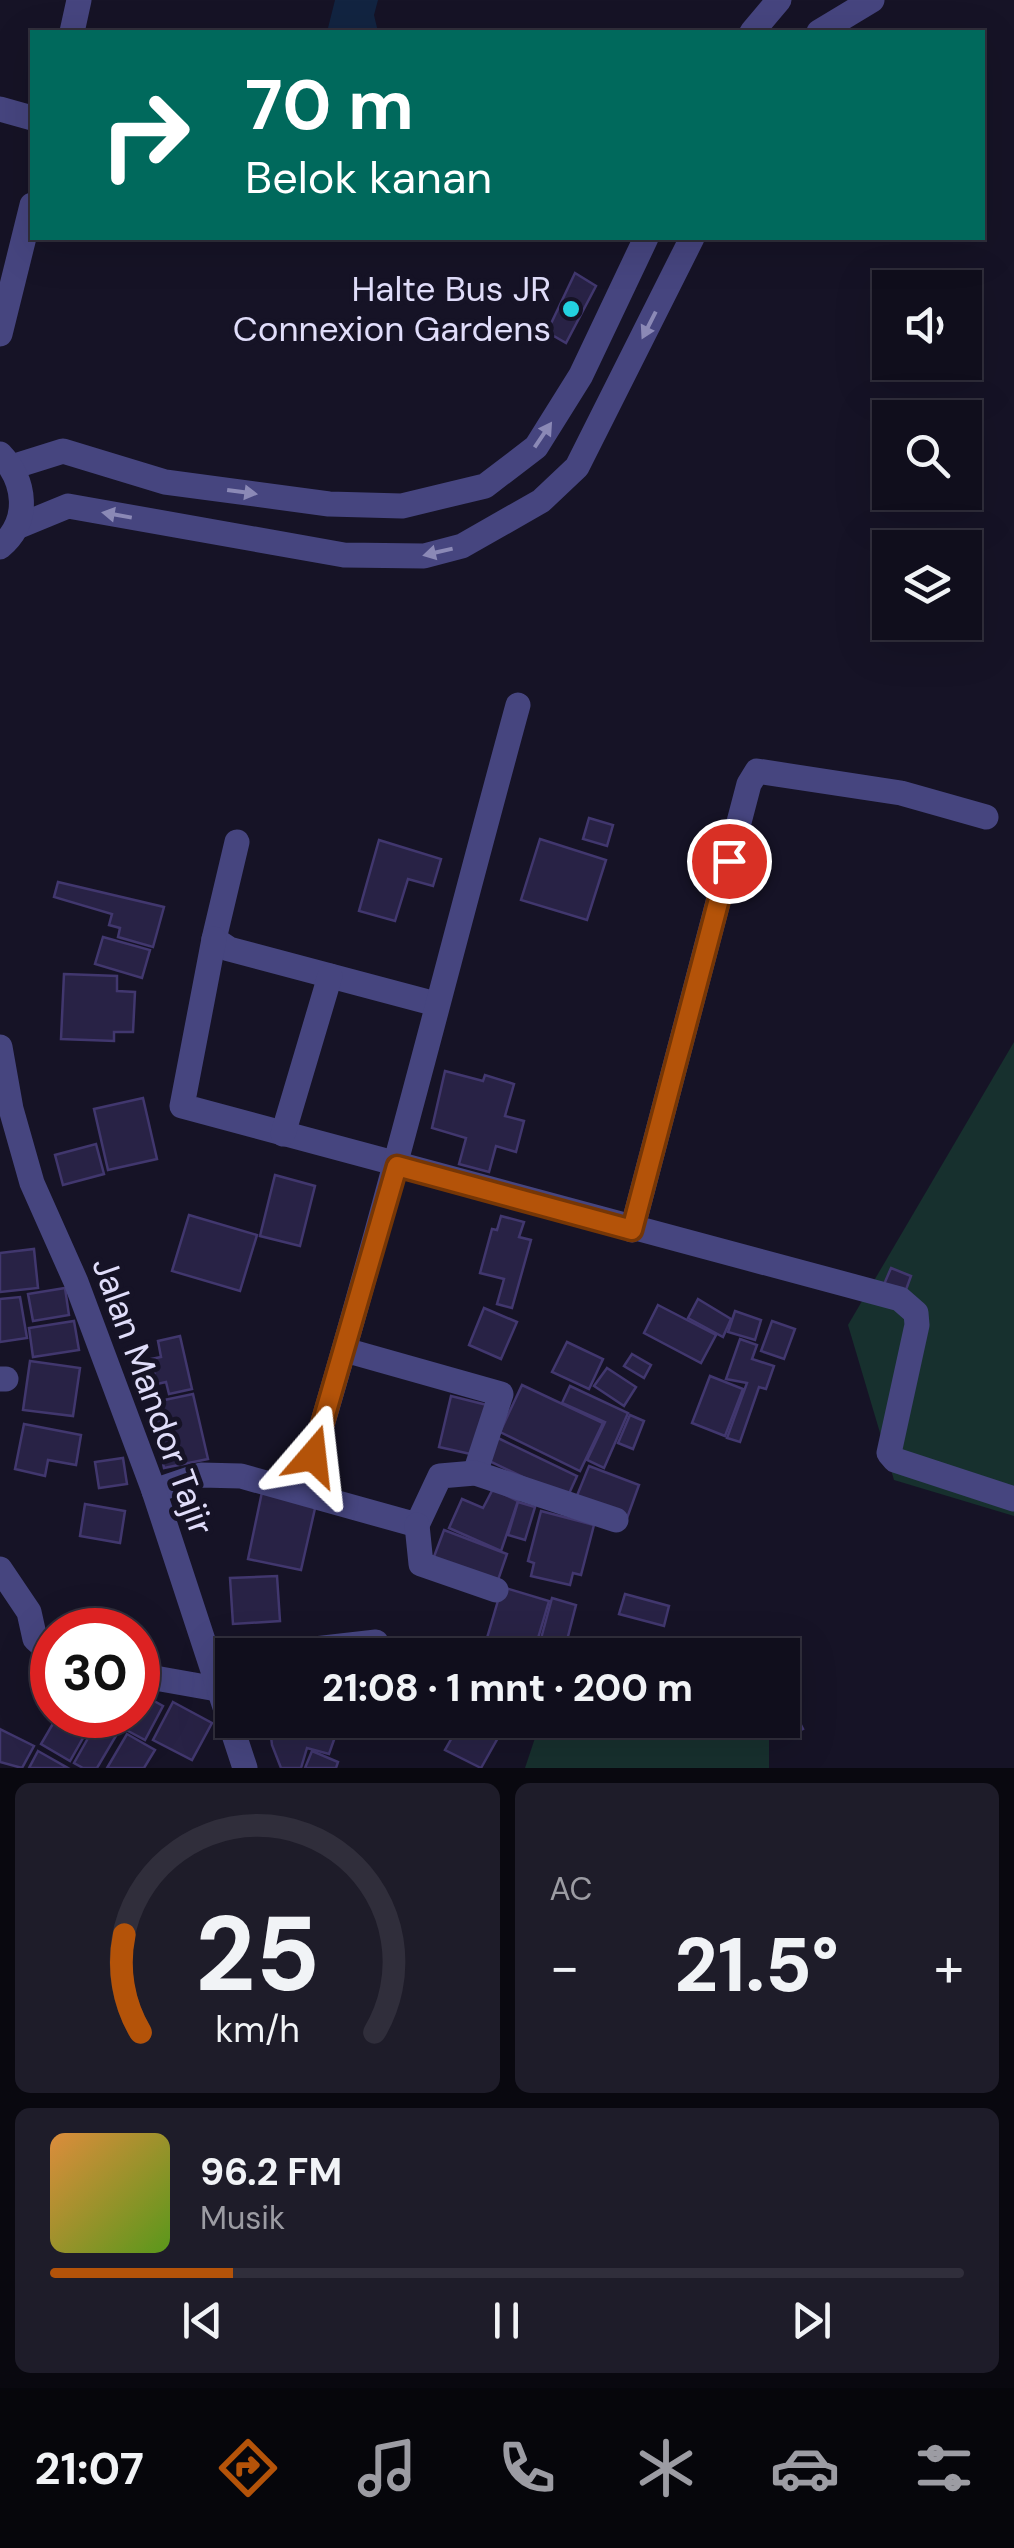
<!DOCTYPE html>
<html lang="id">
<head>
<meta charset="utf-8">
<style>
  body { margin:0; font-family:"DM Sans",sans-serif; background:#1e1c29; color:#f1f3f6; height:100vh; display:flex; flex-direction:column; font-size:38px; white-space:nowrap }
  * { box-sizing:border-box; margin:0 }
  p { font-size:32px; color:#9c9ca3 }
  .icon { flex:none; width:55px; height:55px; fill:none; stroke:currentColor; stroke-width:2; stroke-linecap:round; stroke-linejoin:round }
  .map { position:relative; height:1768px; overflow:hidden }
  .drawer { display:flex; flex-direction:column; gap:15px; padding:15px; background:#09080f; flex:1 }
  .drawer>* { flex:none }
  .guide { position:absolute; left:30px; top:30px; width:955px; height:210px; border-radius:0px; box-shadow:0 10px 40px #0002,0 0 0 2px #302e3b; background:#00695c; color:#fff; overflow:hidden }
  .controls { position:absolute; left:872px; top:270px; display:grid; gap:20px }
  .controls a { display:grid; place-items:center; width:110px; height:110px; border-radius:0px; background:#100e1c; box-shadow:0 10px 40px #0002,0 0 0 2px #302e3b; font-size:50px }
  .speed { position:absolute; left:30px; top:1608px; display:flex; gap:20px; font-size:50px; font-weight:700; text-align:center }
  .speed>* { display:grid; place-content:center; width:130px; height:130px; border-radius:50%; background:#100e1c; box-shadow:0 10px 40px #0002,0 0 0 2px #302e3b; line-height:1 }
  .speed .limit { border:15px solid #d22; background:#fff; color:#111 }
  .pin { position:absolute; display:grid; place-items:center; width:85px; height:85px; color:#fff; margin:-42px; border:5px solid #fff; border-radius:50%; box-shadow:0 2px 10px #0007 }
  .me { position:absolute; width:110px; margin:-55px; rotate:17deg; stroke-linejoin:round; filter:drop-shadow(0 0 8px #0008) }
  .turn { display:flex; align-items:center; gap:35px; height:210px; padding:0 50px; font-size:45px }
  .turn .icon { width:130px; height:130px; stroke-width:2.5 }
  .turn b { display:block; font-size:70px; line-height:85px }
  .big { font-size:75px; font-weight:800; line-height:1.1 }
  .drawer .widget { flex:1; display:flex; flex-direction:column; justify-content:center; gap:15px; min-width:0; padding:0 35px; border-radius:15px; background:#1e1c29 }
  .drawer .dial { align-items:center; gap:0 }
  .dial svg { height:260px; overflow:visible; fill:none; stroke:#302e3b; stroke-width:7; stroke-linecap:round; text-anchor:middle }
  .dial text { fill:#f1f3f6; stroke:none }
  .song { display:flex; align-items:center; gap:30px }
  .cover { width:120px; height:120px; border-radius:15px; background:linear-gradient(135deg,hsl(30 70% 55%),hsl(90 70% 35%)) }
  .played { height:10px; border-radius:5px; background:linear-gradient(90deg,#b45309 20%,#302e3b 20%) }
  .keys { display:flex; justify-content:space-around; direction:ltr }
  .heat { display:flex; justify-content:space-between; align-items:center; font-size:55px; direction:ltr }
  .drawer .tiles { flex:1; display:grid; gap:15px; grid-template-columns:1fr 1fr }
  .widget:last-child { grid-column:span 2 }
  .trip { position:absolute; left:215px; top:1638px; width:585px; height:100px; border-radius:0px; background:#100e1c; box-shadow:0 10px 40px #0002,0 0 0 2px #302e3b; font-weight:800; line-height:100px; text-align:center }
  .menu { display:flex; height:160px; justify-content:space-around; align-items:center; background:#06060b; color:#9c9ca3 }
  .menu .icon { width:70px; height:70px }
  .menu .active { color:#b45309 }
  .menu b { font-size:45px; color:#f1f3f6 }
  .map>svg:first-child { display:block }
</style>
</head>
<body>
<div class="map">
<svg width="1014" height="1768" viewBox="0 0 1014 1768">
  <rect width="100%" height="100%" fill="#161326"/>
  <g fill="#17302e">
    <path d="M1014 1042V1516L894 1480 848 1325Z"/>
    <path d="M541 1720H769V1768H525Z"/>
  </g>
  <path fill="#122441" d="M335 0H378L374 15 378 32H327Z"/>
  <g fill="#282245" stroke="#41376e" stroke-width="2.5">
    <path d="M575 273 596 286 566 343 547 332Z"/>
    <path d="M589 818 613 825 607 846 583 839Z"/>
    <path d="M540 839 606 860 587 920 521 900Z"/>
    <path d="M379 840 441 859 433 886 408 879 395 921 359 911Z"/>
    <path d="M58 882 164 907 153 947 118 937 120 928 109 925 112 914 54 897Z"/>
    <path d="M103 937 150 950 142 978 95 964Z"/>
    <path d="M64 974 117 976V991L135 992 133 1032H114V1041L61 1039Z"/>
    <path d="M445 1071 483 1081 485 1075 514 1084 505 1116 524 1121 516 1152 496 1146 489 1172 459 1164 466 1138 432 1128Z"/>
    <path d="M143 1098 157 1159 108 1170 94 1109Z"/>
    <path d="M96 1144 104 1174 63 1185 55 1155Z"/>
    <path d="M275 1175 315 1186 300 1246 260 1236Z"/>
    <path d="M189 1215 257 1235 240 1291 172 1271Z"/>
    <path d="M501 1216 524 1222 519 1237 531 1240 512 1308 497 1304 504 1279 480 1273 492 1229 497 1230Z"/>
    <path d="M34 1249 38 1288 0 1292V1253Z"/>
    <path d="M891 1268 911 1276 903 1298 882 1289Z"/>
    <path d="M65 1288 69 1315 33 1321 28 1294Z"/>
    <path d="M20 1297 27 1338 0 1342V1299Z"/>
    <path d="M698 1299 731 1319 723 1337 688 1318Z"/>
    <path d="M658 1305 716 1335 701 1363 644 1333Z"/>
    <path d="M484 1308 517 1322 501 1359 469 1345Z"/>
    <path d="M735 1311 761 1320 755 1340 728 1332Z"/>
    <path d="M74 1321 79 1350 33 1357 29 1328Z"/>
    <path d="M772 1321 795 1329 784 1359 761 1351Z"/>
    <path d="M180 1336 192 1389 169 1394 166 1382 157 1384 151 1359 161 1357 158 1341Z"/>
    <path d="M740 1339 757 1345 752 1359 774 1366 766 1389 759 1387 740 1442 727 1438 747 1383 726 1379Z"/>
    <path d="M567 1342 603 1359 589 1389 552 1372Z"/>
    <path d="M632 1354 651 1365 644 1378 624 1366Z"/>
    <path d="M30 1361 80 1368 73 1416 23 1410Z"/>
    <path d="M607 1368 636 1387 624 1406 594 1386Z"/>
    <path d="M710 1376 743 1389 725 1436 692 1423Z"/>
    <path d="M522 1385 603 1423 580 1471 500 1432Z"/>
    <path d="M570 1386 628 1413 604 1468 587 1460 605 1422 562 1403Z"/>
    <path d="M193 1394 208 1459 164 1468 150 1403Z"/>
    <path d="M451 1396 487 1405 475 1455 439 1447Z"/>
    <path d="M630 1415 644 1421 633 1449 618 1443Z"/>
    <path d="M24 1424 81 1435 76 1465 48 1460 45 1476 15 1469Z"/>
    <path d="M498 1438 577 1476 567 1498 487 1460Z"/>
    <path d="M123 1458 127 1484 99 1488 95 1462Z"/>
    <path d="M589 1466 639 1485 627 1518 576 1498Z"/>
    <path d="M493 1489 518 1501 501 1551 449 1528 462 1499 483 1508Z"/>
    <path d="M262 1492 316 1504 301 1570 248 1559Z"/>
    <path d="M518 1502 535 1507 525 1540 508 1535Z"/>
    <path d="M85 1504 125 1511 120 1543 80 1536Z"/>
    <path d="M541 1511 594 1525 581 1575 573 1573 570 1585 531 1576 534 1563 528 1561Z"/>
    <path d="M444 1530 507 1554 496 1586 432 1562Z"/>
    <path d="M277 1576 280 1621 233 1624 230 1578Z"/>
    <path d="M502 1587 549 1601 533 1655H482Z"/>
    <path d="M625 1594 669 1606 664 1626 619 1614Z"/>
    <path d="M552 1598 576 1605 564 1652 539 1646Z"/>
    <path d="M138 1692 163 1706 145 1740 104 1718 138 1715Z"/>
    <path d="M173 1702 212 1723 192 1760 153 1740Z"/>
    <path d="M793 1709 803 1729 788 1736 781 1720Z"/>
    <path d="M58 1715H96L70 1761 41 1744Z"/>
    <path d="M100 1717 120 1729 97 1768H83L74 1763Z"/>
    <path d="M269 1720H341L329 1754 307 1748 301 1768H281L272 1745Z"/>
    <path d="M462 1720H508L481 1768 445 1750Z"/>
    <path d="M0 1729 34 1746 22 1768 0 1762Z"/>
    <path d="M127 1734 155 1750 144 1768H107Z"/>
    <path d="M38 1751 68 1768H29Z"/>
    <path d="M312 1751 338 1762 336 1768H305Z"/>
  </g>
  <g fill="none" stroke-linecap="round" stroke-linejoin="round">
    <g stroke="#46457f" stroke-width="25">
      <path d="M752 32 779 0"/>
      <path d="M819 32 872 0"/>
      <path d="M0 109 32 118"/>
      <path d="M12 467 63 451 165 482 329 504 402 506 485 486 536 447 581 375 646 238"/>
      <path d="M17 527 68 506 344 555 424 556 462 546 541 501 577 467 692 238"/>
      <path d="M237 842 214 939 229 949 436 1004"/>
      <path d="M214 939 182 1106 900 1299 916 1313 917 1325 889 1453 895 1460 1014 1499"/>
      <path d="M283 1134 330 976"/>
      <path d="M632 1230 749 784 757 771 901 793 986 817"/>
      <path d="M345 1350 501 1394 475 1473"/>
      <path d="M0 1379H6"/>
      <path d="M154 1491 201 1475 241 1476 417 1525 440 1476 475 1473 616 1520"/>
      <path d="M302 1492C381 1232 446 968 518 705"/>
      <path d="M417 1525 421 1564 496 1590"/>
      <path d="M0 1569 29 1612 35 1639 52 1654"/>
      <path d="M262 1655 376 1642"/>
      <path d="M138 1675 217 1689"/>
    </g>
    <g stroke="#46457f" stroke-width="25">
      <path d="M72 32 79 0"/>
      <path d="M0 334 32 205"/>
      <path d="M0 454C26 481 31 521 0 547"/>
      <path d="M0 1047 11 1109 32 1183 76 1282 154 1491 245 1768"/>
    </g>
  </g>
  <defs><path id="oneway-solid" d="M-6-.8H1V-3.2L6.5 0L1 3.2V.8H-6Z" transform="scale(2.5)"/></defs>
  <g fill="#8b89b6">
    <use href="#oneway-solid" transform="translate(649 325) rotate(117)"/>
    <use href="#oneway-solid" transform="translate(543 435) rotate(-56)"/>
    <use href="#oneway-solid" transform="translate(242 492) rotate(8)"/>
    <use href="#oneway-solid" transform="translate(117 515) rotate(-170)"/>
    <use href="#oneway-solid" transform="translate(438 552) rotate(167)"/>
  </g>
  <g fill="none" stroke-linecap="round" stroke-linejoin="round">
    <g stroke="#753606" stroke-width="25">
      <path id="route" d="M313 1456 397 1166 632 1230 729 861"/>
    </g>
    <use href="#route" stroke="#b45309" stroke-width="18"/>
  </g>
  <circle fill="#23d1e1" stroke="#161326" stroke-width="4" cx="571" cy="309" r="10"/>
  <g text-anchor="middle" stroke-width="10" stroke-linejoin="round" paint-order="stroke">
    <g font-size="35" fill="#e0ddfa" stroke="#161326" text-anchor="end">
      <text x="551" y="301">Halte Bus JR<tspan x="551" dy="40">Connexion Gardens</tspan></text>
    </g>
    <g font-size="35" fill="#e0ddfa" stroke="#161326">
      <text transform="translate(153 1396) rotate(70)" y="12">Jalan Mandor Tajir</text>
    </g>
  </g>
</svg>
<div class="controls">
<a><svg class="icon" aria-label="sound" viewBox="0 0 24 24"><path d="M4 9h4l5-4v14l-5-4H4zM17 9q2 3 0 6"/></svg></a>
<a><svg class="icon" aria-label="search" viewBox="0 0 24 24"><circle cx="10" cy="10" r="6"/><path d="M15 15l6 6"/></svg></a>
<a><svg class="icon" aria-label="layers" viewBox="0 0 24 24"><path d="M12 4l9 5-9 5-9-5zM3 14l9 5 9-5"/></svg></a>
</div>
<div class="speed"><div class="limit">30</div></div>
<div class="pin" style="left:729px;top:861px;background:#d93025"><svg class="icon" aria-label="arrive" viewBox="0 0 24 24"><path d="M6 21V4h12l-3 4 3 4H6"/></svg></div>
<svg class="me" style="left:313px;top:1456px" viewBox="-20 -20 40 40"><path d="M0-17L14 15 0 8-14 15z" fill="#b45309" stroke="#fff" stroke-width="4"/></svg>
<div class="trip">21:08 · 1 mnt · 200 m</div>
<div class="guide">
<div class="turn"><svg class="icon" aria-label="right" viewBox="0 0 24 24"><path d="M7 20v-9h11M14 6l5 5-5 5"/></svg><div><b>70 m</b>Belok kanan</div></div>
</div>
</div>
<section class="drawer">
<div class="tiles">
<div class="widget dial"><svg viewBox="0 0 100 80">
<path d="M14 69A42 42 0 1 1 86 69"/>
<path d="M14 69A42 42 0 0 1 9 39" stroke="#b45309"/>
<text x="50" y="56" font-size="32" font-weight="700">25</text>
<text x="50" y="72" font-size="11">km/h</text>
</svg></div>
<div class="widget"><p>AC</p>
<div class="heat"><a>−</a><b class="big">21.5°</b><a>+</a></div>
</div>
<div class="widget">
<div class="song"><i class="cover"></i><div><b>96.2 FM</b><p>Musik</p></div></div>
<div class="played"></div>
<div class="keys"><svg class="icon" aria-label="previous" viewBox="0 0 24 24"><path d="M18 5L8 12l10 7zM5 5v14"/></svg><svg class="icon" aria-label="pause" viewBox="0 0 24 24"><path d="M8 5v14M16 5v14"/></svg><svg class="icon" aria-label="next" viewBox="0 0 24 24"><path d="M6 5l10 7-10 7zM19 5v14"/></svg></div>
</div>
</div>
</section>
<nav class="menu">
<b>21:07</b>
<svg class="icon active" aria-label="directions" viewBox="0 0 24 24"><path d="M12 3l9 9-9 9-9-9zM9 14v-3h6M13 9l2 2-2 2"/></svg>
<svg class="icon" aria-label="music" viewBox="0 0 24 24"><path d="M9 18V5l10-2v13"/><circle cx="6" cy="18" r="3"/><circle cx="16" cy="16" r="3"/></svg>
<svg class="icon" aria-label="phone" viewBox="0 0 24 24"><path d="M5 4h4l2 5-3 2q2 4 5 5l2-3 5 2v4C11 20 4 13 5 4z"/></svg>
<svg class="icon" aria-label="climate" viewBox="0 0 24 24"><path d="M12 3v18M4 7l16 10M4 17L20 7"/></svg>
<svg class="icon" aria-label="car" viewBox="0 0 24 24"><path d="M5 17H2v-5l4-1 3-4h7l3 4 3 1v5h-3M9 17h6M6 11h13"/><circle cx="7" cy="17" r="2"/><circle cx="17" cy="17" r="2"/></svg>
<svg class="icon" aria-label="filters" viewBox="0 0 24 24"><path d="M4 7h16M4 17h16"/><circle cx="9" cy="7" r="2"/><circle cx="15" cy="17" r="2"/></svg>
</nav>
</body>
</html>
